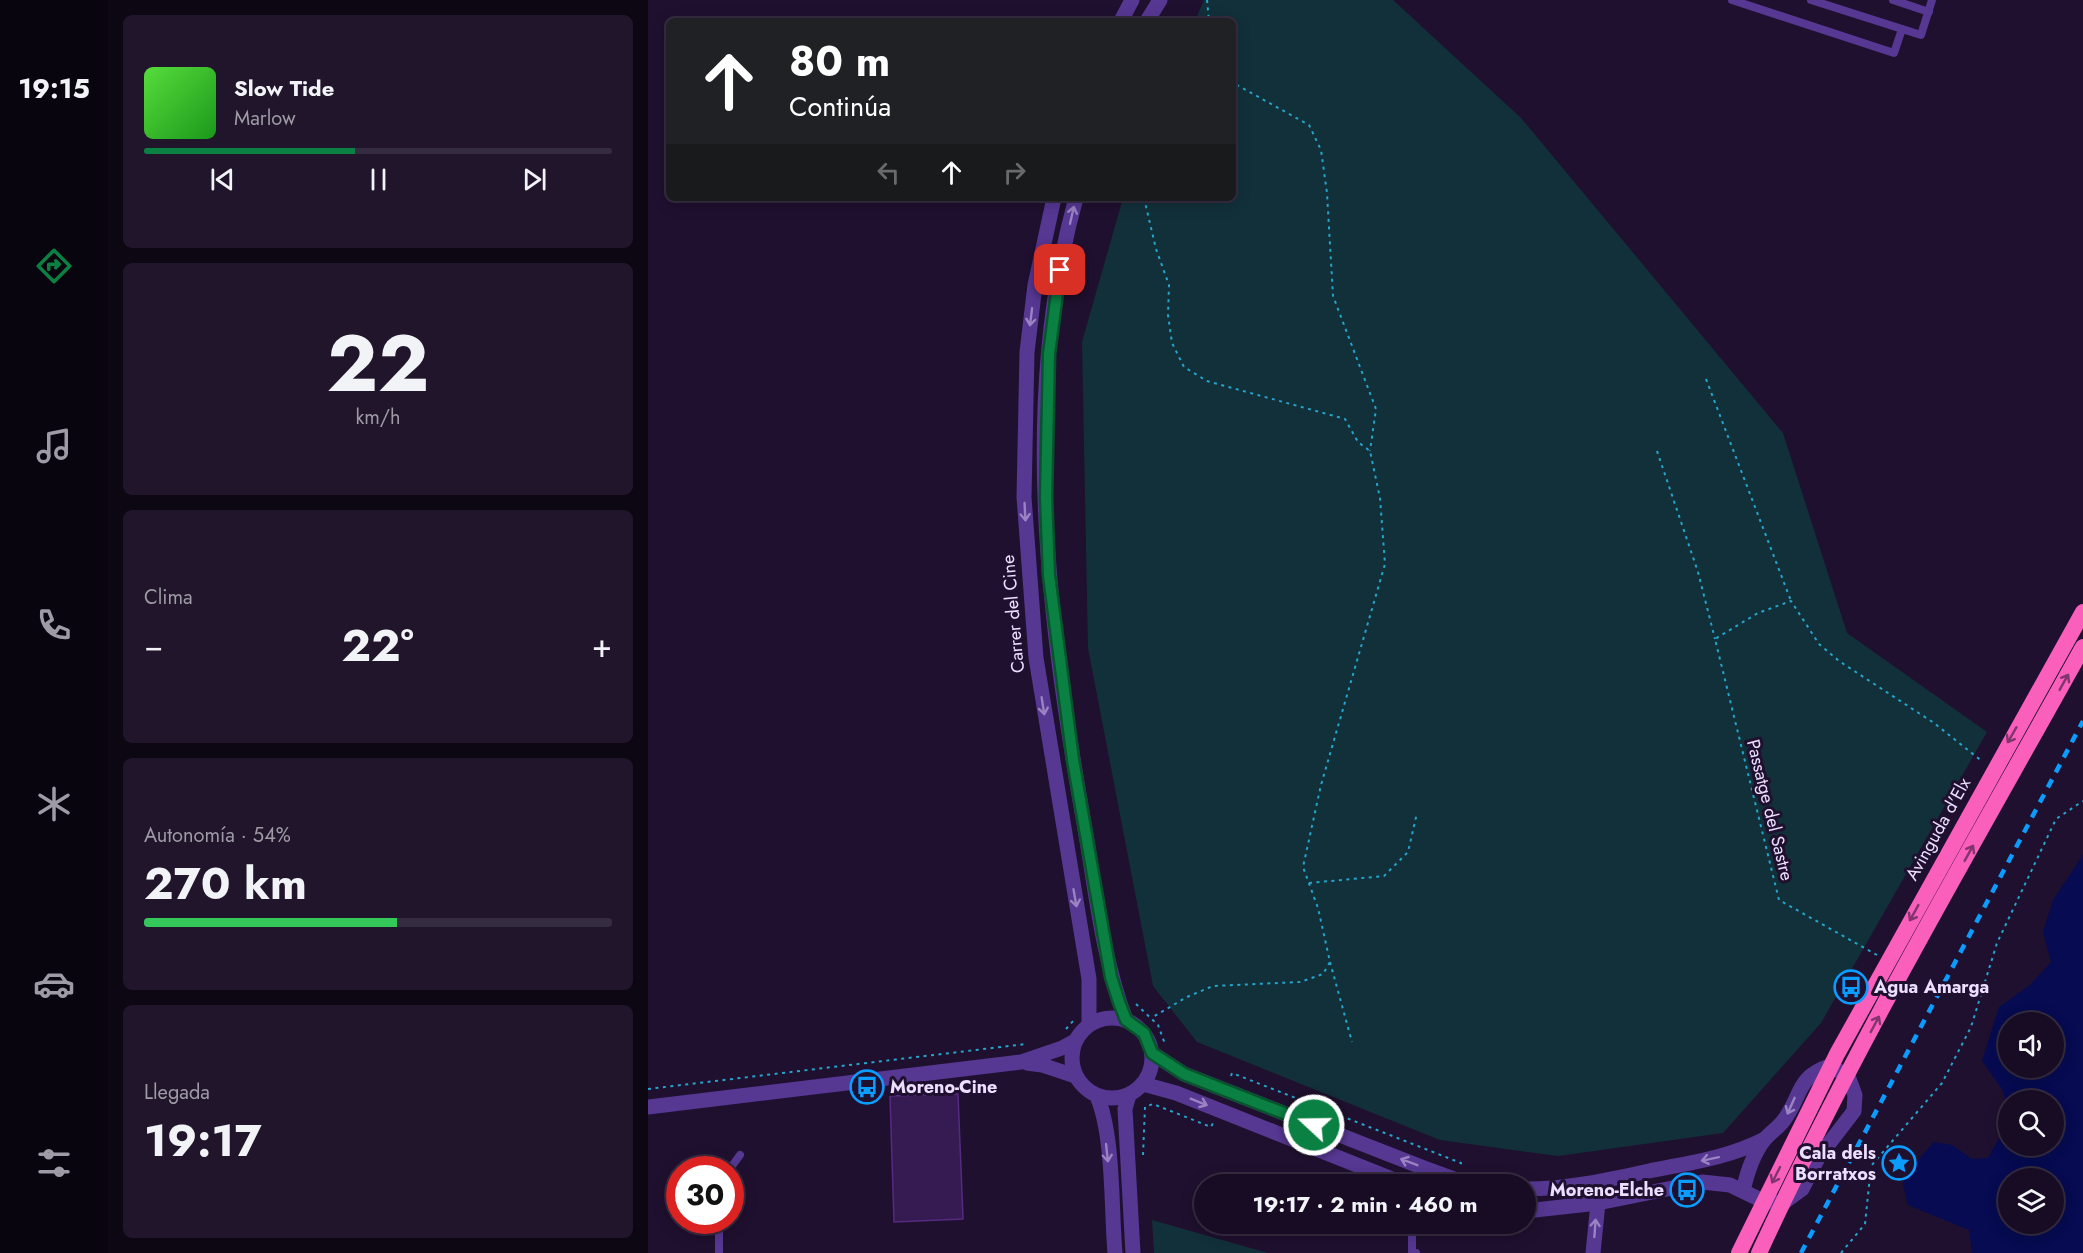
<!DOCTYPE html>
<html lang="es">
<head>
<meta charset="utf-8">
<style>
  body { margin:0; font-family:Jost,sans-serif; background:#20152b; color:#f1f3f6; height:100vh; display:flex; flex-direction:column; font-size:22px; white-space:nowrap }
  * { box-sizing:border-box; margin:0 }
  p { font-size:20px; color:#9e9ba6 }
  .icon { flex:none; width:33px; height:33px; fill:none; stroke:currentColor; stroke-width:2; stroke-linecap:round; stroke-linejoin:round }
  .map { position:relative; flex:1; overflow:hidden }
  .sheet { display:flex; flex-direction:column; gap:15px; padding:15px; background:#0d0713; width:540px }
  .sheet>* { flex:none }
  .hud { position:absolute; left:18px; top:18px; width:570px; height:183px; border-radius:9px; box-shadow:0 3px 15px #0003,0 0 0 2px #362c41; background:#202124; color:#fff; overflow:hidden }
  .controls { position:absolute; left:1350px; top:1012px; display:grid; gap:12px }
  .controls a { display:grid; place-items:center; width:66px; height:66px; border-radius:50%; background:#170c23; box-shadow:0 3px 15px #0003,0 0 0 2px #362c41; font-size:30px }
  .speed { position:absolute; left:18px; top:1156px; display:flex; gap:12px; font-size:30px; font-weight:700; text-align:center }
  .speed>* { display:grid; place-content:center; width:78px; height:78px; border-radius:50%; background:#170c23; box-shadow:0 3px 15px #0003,0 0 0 2px #362c41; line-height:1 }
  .speed .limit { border:9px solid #d22; background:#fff; color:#111 }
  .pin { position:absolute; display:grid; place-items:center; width:51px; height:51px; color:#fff; margin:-26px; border-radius:12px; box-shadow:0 3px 9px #0006 }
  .me { position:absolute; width:66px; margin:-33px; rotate:291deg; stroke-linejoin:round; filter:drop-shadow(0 0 4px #0008) }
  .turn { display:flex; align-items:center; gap:21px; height:126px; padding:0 24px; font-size:27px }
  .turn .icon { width:78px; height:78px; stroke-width:2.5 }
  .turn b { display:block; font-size:42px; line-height:51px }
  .lanes { display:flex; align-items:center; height:57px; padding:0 24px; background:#0003; justify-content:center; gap:30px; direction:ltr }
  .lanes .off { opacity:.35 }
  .big { font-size:45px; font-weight:700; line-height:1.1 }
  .sheet .widget { flex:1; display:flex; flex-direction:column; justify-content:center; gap:9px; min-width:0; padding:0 21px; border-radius:9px; background:#20152b }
  .sheet .dial { align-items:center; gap:0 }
  .dial b { font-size:78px; line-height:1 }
  .song { display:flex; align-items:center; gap:18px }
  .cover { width:72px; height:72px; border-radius:9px; background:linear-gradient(135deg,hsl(110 70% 55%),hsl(120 70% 35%)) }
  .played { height:6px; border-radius:3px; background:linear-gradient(90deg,#0b8043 45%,#362c41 45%) }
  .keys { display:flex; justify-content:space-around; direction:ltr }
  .heat { display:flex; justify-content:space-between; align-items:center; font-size:33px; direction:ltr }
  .charge { height:9px; border-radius:4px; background:linear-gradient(90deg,#34c759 54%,#362c41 0) }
  .trip { position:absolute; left:546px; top:1174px; width:342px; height:60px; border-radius:30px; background:#170c23; box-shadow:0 3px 15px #0003,0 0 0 2px #362c41; font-weight:700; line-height:60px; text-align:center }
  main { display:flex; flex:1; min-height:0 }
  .tab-bar { display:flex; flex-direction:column; width:108px; justify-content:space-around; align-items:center; background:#09050e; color:#9e9ba6 }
  .tab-bar .icon { width:42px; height:42px }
  .tab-bar .on { color:#0b8043 }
  .tab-bar b { font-size:27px; color:#f1f3f6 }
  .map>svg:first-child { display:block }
</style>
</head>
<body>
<main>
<nav class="tab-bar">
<b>19:15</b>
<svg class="icon on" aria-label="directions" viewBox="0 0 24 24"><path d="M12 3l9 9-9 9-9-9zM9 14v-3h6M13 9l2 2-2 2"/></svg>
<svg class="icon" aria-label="music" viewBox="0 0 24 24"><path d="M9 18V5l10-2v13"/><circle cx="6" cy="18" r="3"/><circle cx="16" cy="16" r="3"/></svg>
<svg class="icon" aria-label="phone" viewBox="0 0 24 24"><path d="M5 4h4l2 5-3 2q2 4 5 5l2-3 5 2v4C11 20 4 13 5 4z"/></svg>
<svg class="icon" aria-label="climate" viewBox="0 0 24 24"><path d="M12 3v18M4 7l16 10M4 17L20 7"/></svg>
<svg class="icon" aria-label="car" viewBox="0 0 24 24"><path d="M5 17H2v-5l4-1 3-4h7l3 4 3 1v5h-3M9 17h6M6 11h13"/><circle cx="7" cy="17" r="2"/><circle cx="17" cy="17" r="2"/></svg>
<svg class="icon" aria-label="filters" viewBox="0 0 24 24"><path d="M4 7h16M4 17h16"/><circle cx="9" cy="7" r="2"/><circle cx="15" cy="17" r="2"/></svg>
</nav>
<section class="sheet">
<div class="widget">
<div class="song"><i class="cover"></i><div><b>Slow Tide</b><p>Marlow</p></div></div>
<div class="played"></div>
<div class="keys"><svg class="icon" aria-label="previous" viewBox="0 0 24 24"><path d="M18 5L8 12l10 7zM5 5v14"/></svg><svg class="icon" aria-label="pause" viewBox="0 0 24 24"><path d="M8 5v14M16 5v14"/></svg><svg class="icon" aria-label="next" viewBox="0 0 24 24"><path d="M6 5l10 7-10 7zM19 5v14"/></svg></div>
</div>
<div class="widget dial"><b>22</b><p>km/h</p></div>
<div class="widget"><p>Clima</p>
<div class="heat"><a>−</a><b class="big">22°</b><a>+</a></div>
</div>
<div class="widget"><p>Autonomía · 54%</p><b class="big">270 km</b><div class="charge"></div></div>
<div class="widget"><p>Llegada</p><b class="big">19:17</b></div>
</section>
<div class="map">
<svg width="1435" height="1253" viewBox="0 0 1435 1253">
  <rect width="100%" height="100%" fill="#1f102f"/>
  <g fill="#12303a">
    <path d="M556 0H745L873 118 1135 433 1199 633 1339 732 1173 1023 1075 1133 910 1156 792 1140 549 1042 505 986 440 648 434 342 475 198H585V21H547Z"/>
    <path d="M504 1220 620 1253H506Z"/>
  </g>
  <path fill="#060b52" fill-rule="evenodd" d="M1435 855V1253H1324L1321 1230 1260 1205 1255 1184 1261 1170 1286 1142 1304 1145 1324 1159 1340 1158 1360 1122V1146H1406V1101H1360V1112L1355 1091 1334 1061 1351 1007 1382 985 1403 962 1395 932 1405 900ZM1360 1023H1406V1068H1360ZM1360 1179H1406V1224H1360Z"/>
  <path fill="#361a52" stroke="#552a80" stroke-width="1.5" d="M310 1094 315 1219 246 1222 242 1096Z"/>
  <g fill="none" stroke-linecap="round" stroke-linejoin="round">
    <g stroke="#25a4cc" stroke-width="2" stroke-dasharray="3 4.5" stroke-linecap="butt">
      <path d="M559 0 561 21"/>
      <path d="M585 78 589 85 661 125 673 150 679 193 685 296 728 409 722 451"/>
      <path d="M496 198 508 249 521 285 520 315 524 343 536 367 559 381 697 419 710 442 722 451 732 498 737 564 673 785 655 867 670 908 682 962 675 974 652 982 565 986 539 997 503 1018"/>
      <path d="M1058 379 1143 601"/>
      <path d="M1009 451 1050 572 1067 639"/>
      <path d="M661 883 736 876 760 852 769 813"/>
      <path d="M1229 955 1131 900 1067 639 1110 613 1143 601 1171 644 1191 661 1286 723 1335 762"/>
      <path d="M682 962 704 1042"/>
      <path d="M488 1004 510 1025 517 1044"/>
      <path d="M418 1029 426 1020"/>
      <path d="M583 1076 584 1073 813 1163V1166"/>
      <path d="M0 1089 378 1044"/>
      <path d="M495 1155 497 1107 505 1104 563 1127 565 1123"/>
      <path d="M847 1175 871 1176"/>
      <path d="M1193 1253 1217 1224 1223 1166 1294 1083 1323 1027 1349 943 1408 819 1435 801"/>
    </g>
    <g stroke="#563792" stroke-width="8">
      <path d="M1084 0 1246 53 1254 29"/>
      <path d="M1163 0 1273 35 1284 0"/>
      <path d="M1245 0 1281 12"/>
      <path d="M81 1170 92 1155"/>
      <path d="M71 1221V1253"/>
      <path d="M764 1224V1252L768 1253"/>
    </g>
    <g stroke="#563792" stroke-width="15">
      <path d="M473 21 484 0"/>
      <path d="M499 21 512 0"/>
      <path d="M406 198 387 285 379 352 376 497 388 658 441 979V1024"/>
      <path d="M428 198C371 401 401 626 437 829 448 893 455 960 478 1020"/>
      <circle cx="464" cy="1058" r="40"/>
      <path d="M504 1053 536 1074 776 1168 809 1180 836 1185"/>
      <path d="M379 1063 394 1065 427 1076"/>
      <path d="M495 1084 528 1093 759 1185"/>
      <path d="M481 1095 477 1109 485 1253"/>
      <path d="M449 1096C466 1136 463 1208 467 1253"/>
      <path d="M0 1107 373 1062 414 1048 427 1041"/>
      <path d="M878 1189C919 1189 960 1180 1001 1171 1041 1163 1080 1158 1117 1139"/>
      <path d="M878 1211 950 1203 1054 1182 1082 1185 1115 1201 1135 1203 1154 1189 1170 1158 1206 1111 1207 1095 1200 1076 1182 1066C1148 1077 1154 1096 1136 1120 1130 1128 1122 1133 1116 1140 1105 1154 1099 1173 1095 1191"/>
      <path d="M945 1253 950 1203"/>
    </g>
    <g stroke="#fa5fbb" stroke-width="16">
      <path d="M1091 1253 1189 1054 1435 612"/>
      <path d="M1111 1253C1207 1045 1324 847 1435 647"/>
    </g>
    <path stroke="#0a9dff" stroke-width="4.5" stroke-dasharray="9 8" stroke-linecap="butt" d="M1153 1253 1435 721"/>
  </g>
  <defs><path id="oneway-shaft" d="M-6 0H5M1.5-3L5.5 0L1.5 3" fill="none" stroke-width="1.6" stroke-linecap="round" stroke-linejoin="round" transform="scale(1.5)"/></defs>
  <g stroke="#9a82c3">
    <use href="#oneway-shaft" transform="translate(424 215) rotate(-77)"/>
    <use href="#oneway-shaft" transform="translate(383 317) rotate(97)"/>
    <use href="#oneway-shaft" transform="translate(377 512) rotate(87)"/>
    <use href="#oneway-shaft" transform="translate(395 706) rotate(81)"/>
    <use href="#oneway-shaft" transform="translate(427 898) rotate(80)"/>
    <use href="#oneway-shaft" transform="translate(551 1102) rotate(22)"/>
    <use href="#oneway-shaft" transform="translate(1143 1106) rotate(114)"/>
    <use href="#oneway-shaft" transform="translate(459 1153) rotate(84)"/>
    <use href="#oneway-shaft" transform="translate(1062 1159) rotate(168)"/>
    <use href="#oneway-shaft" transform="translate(761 1162) rotate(-159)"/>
    <use href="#oneway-shaft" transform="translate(947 1228) rotate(-86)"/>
  </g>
  <g stroke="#82346e">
    <use href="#oneway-shaft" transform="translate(1416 682) rotate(-61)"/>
    <use href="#oneway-shaft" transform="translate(1364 735) rotate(120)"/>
    <use href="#oneway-shaft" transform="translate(1321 853) rotate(-61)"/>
    <use href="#oneway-shaft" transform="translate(1266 913) rotate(119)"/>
    <use href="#oneway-shaft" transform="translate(1227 1024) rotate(-62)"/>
    <use href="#oneway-shaft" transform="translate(1128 1175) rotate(117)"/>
  </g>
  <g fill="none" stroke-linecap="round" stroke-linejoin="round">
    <g stroke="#07532c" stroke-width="15">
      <path id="route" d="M412 270 401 354 398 497 401 575 425 760 463 977 471 1002 478 1020 496 1033 504 1053 536 1074 666 1125"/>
    </g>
    <use href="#route" stroke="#0b8043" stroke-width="10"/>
  </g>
  <defs>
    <g id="bus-ring" transform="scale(1.725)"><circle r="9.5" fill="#1f102f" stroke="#0a9dff" stroke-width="1.5"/><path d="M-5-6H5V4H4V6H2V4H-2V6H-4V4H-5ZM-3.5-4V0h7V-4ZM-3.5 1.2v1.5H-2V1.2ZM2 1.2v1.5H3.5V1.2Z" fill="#0a9dff"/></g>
    <g id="sight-ring" transform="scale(1.725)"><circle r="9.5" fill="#1f102f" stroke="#0a9dff" stroke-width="1.5"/><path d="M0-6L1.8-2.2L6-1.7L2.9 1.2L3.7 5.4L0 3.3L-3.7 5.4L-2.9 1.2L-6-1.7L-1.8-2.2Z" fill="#0a9dff"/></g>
  </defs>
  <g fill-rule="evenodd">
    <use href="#bus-ring" x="1203" y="987"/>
    <use href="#bus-ring" x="219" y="1087"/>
    <use href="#sight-ring" x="1251" y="1163"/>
    <use href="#bus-ring" x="1039" y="1190"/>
  </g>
  <g text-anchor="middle" stroke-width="6" stroke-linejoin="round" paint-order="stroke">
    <g font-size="18" fill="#ecdeff" stroke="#1f102f">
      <text transform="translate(365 614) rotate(-95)" y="6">Carrer del Cine</text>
      <text transform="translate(1122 810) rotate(76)" y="6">Passatge del Sastre</text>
      <text transform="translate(1290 829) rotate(-61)" y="6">Avinguda d'Elx</text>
    </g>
    <g font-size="18" font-weight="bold" fill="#ecdeff" stroke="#1f102f" text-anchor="start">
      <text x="1226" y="993">Agua Amarga</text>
      <text x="242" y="1093">Moreno-Cine</text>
      <text x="1228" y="1159" text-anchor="end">Cala dels<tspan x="1228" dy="21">Borratxos</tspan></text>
      <text x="1016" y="1196" text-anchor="end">Moreno-Elche</text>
    </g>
  </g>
</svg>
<div class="controls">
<a><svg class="icon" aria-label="sound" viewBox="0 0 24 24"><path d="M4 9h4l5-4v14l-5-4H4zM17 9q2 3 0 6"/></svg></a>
<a><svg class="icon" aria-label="search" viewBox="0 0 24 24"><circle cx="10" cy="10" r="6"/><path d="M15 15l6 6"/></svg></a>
<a><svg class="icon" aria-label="layers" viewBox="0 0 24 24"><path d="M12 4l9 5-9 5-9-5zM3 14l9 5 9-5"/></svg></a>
</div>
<div class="speed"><div class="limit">30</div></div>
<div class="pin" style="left:412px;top:270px;background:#d93025"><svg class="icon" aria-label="arrive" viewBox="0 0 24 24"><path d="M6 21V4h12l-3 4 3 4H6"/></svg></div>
<svg class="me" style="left:666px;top:1125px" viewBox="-20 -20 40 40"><circle r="17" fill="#0b8043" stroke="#fff" stroke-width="3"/><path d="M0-11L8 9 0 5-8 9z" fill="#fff"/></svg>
<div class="trip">19:17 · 2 min · 460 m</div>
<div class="hud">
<div class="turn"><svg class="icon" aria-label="ahead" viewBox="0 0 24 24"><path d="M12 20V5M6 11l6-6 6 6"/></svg><div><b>80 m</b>Continúa</div></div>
<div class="lanes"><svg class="icon off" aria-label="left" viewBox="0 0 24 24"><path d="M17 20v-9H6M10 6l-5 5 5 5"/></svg><svg class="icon" aria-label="ahead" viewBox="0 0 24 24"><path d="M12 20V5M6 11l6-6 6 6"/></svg><svg class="icon off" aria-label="right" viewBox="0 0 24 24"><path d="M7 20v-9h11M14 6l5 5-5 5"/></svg></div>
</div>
</div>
</main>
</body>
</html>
